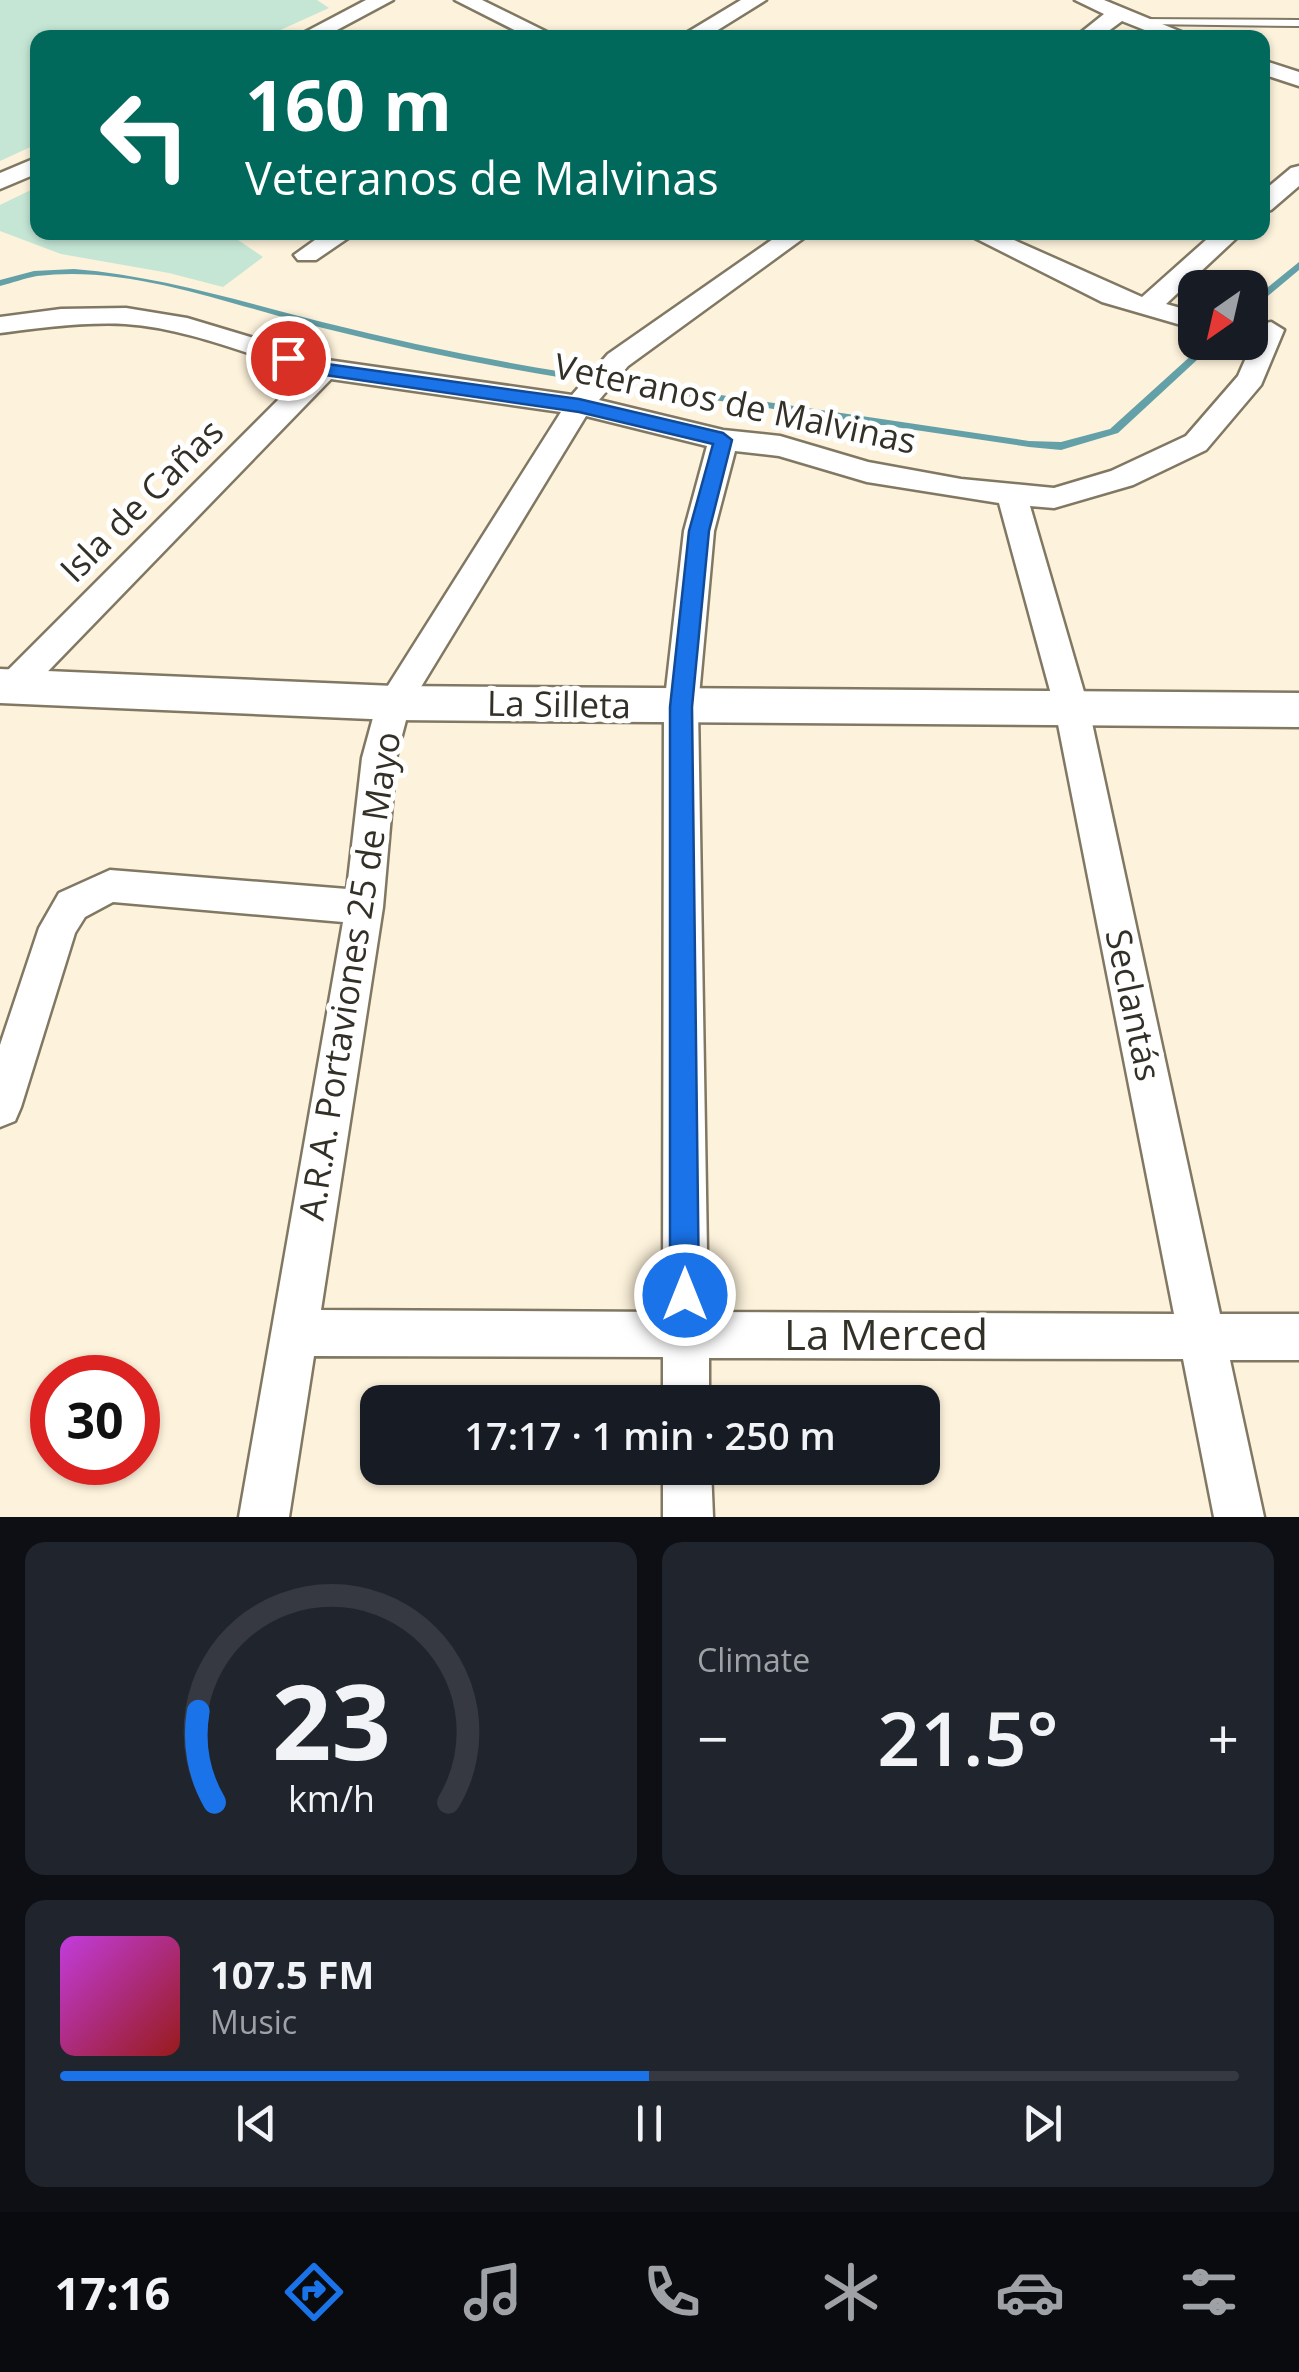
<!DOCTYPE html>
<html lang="en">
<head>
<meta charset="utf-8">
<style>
  body { margin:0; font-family:"Open Sans",sans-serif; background:#20242c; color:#f1f3f6; height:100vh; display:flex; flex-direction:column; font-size:38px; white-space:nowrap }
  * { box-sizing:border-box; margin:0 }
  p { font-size:32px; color:#9ea1a6 }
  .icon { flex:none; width:55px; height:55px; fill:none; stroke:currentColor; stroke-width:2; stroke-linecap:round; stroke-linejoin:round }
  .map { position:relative; height:1517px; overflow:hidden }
  .details { display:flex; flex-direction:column; gap:25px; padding:25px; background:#0d0f14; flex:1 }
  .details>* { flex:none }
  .hud { position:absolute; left:30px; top:30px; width:1240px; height:210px; border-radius:20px; box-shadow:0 2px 8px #0004; background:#00695c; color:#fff; overflow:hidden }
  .needle { width:65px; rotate:214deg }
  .controls { position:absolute; left:1178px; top:270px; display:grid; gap:20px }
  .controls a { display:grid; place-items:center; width:90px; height:90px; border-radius:20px; background:#171b24; box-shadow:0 2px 8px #0004; font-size:50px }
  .speed { position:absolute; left:30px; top:1355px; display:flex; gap:20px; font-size:50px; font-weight:700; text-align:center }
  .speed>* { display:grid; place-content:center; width:130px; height:130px; border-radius:50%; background:#171b24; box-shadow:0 2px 8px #0004; line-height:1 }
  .speed .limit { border:15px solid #d22; background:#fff; color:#111 }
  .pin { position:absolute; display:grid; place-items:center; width:85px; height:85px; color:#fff; margin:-42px; border:5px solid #fff; border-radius:50%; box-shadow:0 2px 10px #0007 }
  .me { position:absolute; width:110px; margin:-55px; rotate:0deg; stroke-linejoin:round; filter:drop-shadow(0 0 8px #0008) }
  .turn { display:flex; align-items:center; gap:35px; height:210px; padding:0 50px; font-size:45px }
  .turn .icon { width:130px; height:130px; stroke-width:2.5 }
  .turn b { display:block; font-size:70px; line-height:85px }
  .big { font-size:75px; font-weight:600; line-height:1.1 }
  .details .tile { flex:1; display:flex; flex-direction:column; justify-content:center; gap:15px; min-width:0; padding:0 35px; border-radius:20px; background:#20242c }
  .details .dial { align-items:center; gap:0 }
  .dial svg { height:260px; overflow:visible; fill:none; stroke:#363941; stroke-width:7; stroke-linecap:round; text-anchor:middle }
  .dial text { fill:#f1f3f6; stroke:none }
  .song { display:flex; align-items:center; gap:30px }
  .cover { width:120px; height:120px; border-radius:15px; background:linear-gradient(135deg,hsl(290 70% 55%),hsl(0 70% 35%)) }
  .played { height:10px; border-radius:5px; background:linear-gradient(90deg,#1a73e8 50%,#363941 50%) }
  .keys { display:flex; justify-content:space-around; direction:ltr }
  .heat { display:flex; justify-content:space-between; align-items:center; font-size:55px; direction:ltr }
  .details .tiles { flex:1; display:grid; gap:25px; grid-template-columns:1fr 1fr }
  .tile:last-child { grid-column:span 2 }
  .trip { position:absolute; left:360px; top:1385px; width:580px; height:100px; border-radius:20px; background:#171b24; box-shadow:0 2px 8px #0004; font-weight:600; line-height:100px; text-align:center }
  .menu { display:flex; height:160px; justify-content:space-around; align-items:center; background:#090b0e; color:#9ea1a6 }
  .menu .icon { width:70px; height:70px }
  .menu .current { color:#1a73e8 }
  .menu b { font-size:45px; color:#f1f3f6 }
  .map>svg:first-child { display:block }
</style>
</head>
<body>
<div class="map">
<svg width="1299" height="1517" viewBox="0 0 1299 1517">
  <rect width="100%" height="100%" fill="#fdf2db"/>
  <g fill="#c5e6d5">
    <path d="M0 0H317L329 8 265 37 38 38 37 144 0 161Z"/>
    <path d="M37 187 38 232 228 233 263 257 223 287 169 273 61 254 0 231V205Z"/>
  </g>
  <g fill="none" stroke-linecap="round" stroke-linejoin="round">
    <g fill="#64a0a7" fill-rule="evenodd">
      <path d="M1299 262V270L1262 301H1256V297Z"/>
      <path d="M74 269C159 276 239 301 322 322 402 342 483 359 564 372L569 375 564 378C483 365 403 348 323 328 233 306 131 264 37 276 25 278 12 283 0 286V280L34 271Z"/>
      <path d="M1210 342 1213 345 1211 347 1118 433 1061 450 1029 447 647 390 642 387 647 384 1029 441 1061 442 1110 429 1205 343Z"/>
    </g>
    <g stroke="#817863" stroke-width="4">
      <path id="service" d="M1139 19 1299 20V26L1143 24 1139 23Z"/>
    </g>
    <g stroke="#817863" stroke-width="5">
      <g id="minor">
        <path d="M366 0H393L322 38H294Z"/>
        <path d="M455 0H482L559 38H530Z"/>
        <path d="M741 0H766L705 38H678Z"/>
        <path d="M1075 0H1104L1196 38H1165L1122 21 1099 38H1074L1104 14Z"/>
        <path d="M1262 60 1299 72V86L1262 74Z"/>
        <path d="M38 157V173L0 189V173Z"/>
        <path d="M1299 166V186L1271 210 1262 212V192L1291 168Z"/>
        <path d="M326 232H357L316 260H298L294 255Z"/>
        <path d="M783 232H812L628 366 599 400 723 430 780 436 868 462 961 479 1054 488 1111 471 1186 436 1238 376 1261 324 1271 322 1284 330 1261 385 1206 450 1133 485 1054 508 1030 506 1089 709 1220 1314H1299V1360H1230L1264 1517H1214L1183 1359 709 1358V1402H663V1357L314 1356 289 1517H239L343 922 113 902 85 917 75 933 21 1107 15 1121 0 1127V1045L39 928 59 893 110 870 347 889 362 758 377 703 561 412 331 379 25 695 13 699 1 695V677L306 372C247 354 186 328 125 324 83 322 41 328 0 333V317L61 309 126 308 187 318 327 360 572 395 608 354ZM586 416 707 446 684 531 664 707 663 1312 321 1310 383 907 396 758 410 705ZM735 451 779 456 867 482 999 503 1055 709 1174 1314 708 1312 698 707 714 531Z"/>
        <path d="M963 232H996L1142 297 1215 232H1243L1166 304 1195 312V329L1102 302Z"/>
        <path d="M663 1468H711L713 1517H663Z"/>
      </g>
    </g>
    <g stroke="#817863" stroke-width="5">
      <path id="tertiary" d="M0 669 394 686 1299 693V727L394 720 0 703Z"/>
    </g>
    <use href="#service" fill="#fff" fill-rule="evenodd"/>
    <use href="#minor" fill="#fff" fill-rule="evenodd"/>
    <use href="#tertiary" fill="#fff" fill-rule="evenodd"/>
  </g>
  <path fill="#1a73e8" stroke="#114b97" stroke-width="2.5" d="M288 352 327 364 579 399 723 433 732 440 709 531 692 707 699 1295 695 1305 685 1309 674 1305 670 1295V707L689 531 713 444 579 412 325 375 282 362V354Z"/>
  <g text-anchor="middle" stroke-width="10" stroke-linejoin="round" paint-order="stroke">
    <g font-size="35" fill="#333027" stroke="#fff">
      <text transform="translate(735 404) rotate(12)" y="12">Veteranos de Malvinas</text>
      <text transform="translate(142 501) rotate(-45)" y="12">Isla de Cañas</text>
      <text transform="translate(559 705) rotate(1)" y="12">La Silleta</text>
      <text transform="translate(350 976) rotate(-81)" y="12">A.R.A. Portaviones 25 de Mayo</text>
      <text transform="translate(1133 1005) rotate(78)" y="12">Seclantás</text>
    </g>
    <g font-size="42" fill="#333027" stroke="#fff">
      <text x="886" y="1350">La Merced</text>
    </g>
  </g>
</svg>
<div class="controls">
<a><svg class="needle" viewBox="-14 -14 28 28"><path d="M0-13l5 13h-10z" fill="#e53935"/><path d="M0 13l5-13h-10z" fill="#9ea1a6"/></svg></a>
</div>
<div class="speed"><div class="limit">30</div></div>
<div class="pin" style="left:288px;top:358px;background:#d93025"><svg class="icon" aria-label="arrive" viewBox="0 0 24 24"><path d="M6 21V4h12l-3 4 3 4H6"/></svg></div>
<svg class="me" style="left:685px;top:1295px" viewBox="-20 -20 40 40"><circle r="17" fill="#1a73e8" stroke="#fff" stroke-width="3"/><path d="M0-11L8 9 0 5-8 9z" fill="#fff"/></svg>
<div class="trip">17:17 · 1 min · 250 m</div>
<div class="hud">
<div class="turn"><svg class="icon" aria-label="left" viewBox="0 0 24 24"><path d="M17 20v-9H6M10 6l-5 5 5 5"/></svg><div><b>160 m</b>Veteranos de Malvinas</div></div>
</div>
</div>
<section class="details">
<div class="tiles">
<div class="tile dial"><svg viewBox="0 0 100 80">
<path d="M14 69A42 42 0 1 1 86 69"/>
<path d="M14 69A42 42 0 0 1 9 41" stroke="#1a73e8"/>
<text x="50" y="56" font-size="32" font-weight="700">23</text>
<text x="50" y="72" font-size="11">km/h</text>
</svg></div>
<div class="tile"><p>Climate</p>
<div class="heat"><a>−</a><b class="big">21.5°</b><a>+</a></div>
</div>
<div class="tile">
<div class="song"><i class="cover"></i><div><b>107.5 FM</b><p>Music</p></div></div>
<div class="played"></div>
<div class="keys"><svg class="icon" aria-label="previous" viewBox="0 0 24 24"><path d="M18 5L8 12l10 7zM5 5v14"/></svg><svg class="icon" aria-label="pause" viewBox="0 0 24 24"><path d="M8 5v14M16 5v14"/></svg><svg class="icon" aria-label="next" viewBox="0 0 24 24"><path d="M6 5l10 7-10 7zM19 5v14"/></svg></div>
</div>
</div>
</section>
<nav class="menu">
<b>17:16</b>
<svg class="icon current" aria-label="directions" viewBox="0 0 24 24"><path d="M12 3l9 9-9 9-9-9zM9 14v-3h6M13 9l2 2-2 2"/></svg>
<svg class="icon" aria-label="music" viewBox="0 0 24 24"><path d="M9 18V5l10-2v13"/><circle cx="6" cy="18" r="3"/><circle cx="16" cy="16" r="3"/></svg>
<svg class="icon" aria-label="phone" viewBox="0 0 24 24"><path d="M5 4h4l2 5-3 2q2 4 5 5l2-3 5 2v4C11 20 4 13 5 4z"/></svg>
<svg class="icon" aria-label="climate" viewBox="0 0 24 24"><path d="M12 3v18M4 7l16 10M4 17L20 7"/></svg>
<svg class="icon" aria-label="car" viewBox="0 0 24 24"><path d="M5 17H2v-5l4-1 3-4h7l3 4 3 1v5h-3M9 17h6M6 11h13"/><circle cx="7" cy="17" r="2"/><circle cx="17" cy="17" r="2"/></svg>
<svg class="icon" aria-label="filters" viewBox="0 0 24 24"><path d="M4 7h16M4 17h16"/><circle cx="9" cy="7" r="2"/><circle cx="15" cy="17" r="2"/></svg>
</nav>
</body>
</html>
